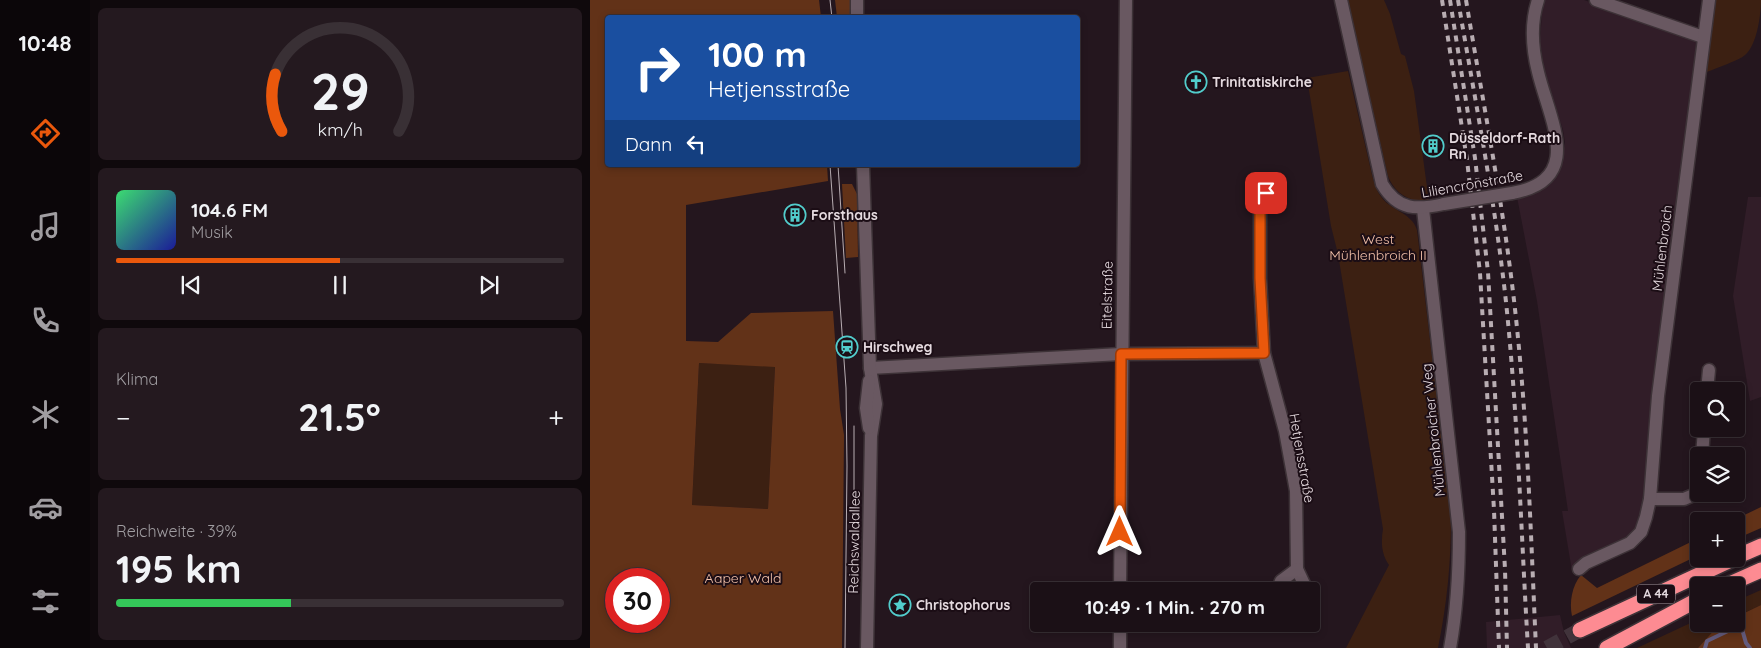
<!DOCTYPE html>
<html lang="de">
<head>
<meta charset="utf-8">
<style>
  body { margin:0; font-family:Quicksand,sans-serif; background:#24191f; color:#f1f3f6; height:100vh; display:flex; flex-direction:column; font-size:19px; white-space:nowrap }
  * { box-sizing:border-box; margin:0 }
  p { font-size:16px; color:#a09da1 }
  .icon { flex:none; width:28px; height:28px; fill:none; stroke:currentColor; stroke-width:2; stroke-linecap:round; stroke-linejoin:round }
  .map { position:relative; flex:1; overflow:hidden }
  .drawer { display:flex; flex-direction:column; gap:8px; padding:8px; background:#0f090c; width:500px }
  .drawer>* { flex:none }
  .hud { position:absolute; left:15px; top:15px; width:475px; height:152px; border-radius:5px; box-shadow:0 2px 8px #0003,0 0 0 1px #393035; background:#1a4fa0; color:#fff; overflow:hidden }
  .tools { position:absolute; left:1100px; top:382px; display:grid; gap:10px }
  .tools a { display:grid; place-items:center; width:55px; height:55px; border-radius:5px; background:#1b1016; box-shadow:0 2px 8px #0003,0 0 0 1px #393035; font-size:25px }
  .speed { position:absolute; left:15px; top:568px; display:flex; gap:10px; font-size:25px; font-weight:700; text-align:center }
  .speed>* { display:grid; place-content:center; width:65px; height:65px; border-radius:50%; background:#1b1016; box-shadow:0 2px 8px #0003,0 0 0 1px #393035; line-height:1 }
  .speed .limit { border:8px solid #d22; background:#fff; color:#111 }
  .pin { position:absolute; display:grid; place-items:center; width:42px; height:42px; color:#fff; margin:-21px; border-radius:10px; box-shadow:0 2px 8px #0006 }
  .me { position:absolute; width:55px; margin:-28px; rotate:0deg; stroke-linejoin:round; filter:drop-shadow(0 0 4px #0008) }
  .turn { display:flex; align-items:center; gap:18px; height:105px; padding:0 20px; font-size:22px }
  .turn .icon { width:65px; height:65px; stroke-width:2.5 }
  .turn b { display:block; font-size:35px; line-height:42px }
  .then { display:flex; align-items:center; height:48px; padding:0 20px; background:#0003; gap:10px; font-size:19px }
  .big { font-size:38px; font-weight:700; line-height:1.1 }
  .drawer .card { flex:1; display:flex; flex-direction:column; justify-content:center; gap:8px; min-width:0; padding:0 18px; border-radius:8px; background:#24191f }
  .drawer .dial { align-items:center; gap:0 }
  .dial svg { height:130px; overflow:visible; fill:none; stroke:#393035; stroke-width:7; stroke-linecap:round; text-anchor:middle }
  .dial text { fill:#f1f3f6; stroke:none }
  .song { display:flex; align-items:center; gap:15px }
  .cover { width:60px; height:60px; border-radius:8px; background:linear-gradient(135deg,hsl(140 70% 55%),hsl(240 70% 35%)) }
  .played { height:5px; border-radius:2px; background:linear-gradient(90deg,#ea580c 50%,#393035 50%) }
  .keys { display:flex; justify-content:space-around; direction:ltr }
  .heat { display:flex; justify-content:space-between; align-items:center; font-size:28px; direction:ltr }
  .charge { height:8px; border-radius:4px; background:linear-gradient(90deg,#34c759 39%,#393035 0) }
  .trip { position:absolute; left:440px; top:582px; width:290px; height:50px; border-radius:5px; background:#1b1016; box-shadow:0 2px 8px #0003,0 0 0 1px #393035; font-weight:700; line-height:50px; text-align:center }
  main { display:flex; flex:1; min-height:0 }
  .dock { display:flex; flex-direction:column; width:90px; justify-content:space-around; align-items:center; background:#0b0609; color:#a09da1 }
  .dock .icon { width:35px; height:35px }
  .dock .on { color:#ea580c }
  .dock b { font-size:22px; color:#f1f3f6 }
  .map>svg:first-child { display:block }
</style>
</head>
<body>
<main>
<nav class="dock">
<b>10:48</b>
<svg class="icon on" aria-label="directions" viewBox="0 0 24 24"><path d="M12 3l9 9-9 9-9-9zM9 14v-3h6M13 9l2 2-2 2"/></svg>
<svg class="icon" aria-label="music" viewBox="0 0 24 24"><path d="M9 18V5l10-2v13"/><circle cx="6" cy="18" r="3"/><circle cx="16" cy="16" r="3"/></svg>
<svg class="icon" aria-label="phone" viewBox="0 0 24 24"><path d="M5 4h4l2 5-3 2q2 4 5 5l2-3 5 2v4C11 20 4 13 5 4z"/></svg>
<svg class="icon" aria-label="climate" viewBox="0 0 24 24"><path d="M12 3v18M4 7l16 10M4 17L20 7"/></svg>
<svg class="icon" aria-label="car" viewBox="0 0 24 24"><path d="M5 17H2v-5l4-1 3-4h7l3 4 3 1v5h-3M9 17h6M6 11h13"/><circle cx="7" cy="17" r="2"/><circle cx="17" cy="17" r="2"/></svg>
<svg class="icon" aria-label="filters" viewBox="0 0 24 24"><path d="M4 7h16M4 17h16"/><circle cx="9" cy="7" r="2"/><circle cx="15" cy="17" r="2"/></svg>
</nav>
<section class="drawer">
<div class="card dial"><svg viewBox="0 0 100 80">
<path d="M14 69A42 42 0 1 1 86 69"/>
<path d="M14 69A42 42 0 0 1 10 34" stroke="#ea580c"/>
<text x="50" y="56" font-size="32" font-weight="700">29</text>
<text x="50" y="72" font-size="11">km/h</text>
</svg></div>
<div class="card">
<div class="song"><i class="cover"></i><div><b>104.6 FM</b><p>Musik</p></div></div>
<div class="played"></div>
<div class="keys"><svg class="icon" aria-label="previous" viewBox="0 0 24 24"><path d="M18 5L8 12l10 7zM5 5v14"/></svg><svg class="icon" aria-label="pause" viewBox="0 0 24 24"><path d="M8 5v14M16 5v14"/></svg><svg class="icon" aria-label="next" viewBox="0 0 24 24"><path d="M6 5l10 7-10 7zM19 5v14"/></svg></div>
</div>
<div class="card"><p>Klima</p>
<div class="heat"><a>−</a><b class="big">21.5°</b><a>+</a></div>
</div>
<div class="card"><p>Reichweite · 39%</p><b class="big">195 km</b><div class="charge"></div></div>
</section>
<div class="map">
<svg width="1171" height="648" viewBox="0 0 1171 648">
  <rect width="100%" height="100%" fill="#24161e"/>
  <g fill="#311d28">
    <path d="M953 0H994L1107 39 1056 501 1048 532 988 564 982 571 972 511H978L947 301 927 197 943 194 953 189 964 178 971 163 975 143 973 130 954 70 950 40Z"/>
    <path d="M1158 197H1171V397L1160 401 1143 296Z"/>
    <path d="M970 615 974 632 981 648H897L896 622Z"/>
  </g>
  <g fill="#3c2012">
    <path d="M757 0H794L800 14 811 54 815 56 824 91 839 202C820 202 805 194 798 176Z"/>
    <path d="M1122 0H1171C1171 15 1167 45 1155 55 1148 61 1121 70 1112 74Z"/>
    <path d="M758 71 782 175C784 183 787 192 792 198 802 211 822 213 827 230L861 518C861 564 857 603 848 648H756L799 565C791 553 791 542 793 529L748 254 741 226 717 78Z"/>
    <path d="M109 363 185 366 178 509 102 505Z"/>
    <path d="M1171 590V605L1146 617V601Z"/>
    <path d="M1109 619V624H1132L1108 648H1047Z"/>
  </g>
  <g fill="#623218" fill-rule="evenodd">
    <path d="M0 0H229L231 17 18 18V165H237L238 181 96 205V341L128 342 161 313 243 311 250 409 254 435 252 648H0ZM109 363 185 367 178 509 102 505ZM26 579H69V621H26Z"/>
    <path d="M245 0H260V17H247Z"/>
    <path d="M252 184H262L267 194 268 257 256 258Z"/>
    <path d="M1171 507V528L1146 539V521H1142Z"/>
    <path d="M1109 538V555L982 616C979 602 982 586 991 575L1007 588Z"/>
    <path d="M1171 605V648H1108L1129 625 1146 624V617Z"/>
  </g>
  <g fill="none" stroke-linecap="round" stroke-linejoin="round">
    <path stroke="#635b7d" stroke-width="4" d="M1115 648 1117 641 1140 630 1152 629 1156 643 1160 648"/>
    <path stroke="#41333b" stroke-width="15" stroke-dasharray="15 8" stroke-linecap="butt" d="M957 648 990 630"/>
    <g stroke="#3d3237" stroke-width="15">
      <g id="minor">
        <path d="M1006 0 1113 37"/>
        <path d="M676 193 670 210V278L674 353 695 431 706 491 707 569 715 586 714 591"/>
        <path d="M833 209 869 532C869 571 867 610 860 648"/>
        <path d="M280 368 531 354 674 353"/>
        <path d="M1117 391 1119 370"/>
        <path d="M1112 456 1114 429"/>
        <path d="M1060 499H1094L1108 493 1109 490"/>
        <path d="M989 569 996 563 1040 543 1051 532 1056 517 1060 499 1068 396 1119 0"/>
        <path d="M530 591 536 0"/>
        <path d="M687 591 691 581 707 569"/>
        <path d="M530 648V624"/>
      </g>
    </g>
    <g stroke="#3d3237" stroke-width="15">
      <g id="secondary">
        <path d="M267 0V18"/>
        <path d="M751 0 792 184C808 211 827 210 854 204"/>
        <path d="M273 165 280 368 286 404 281 436 277 648"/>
        <path d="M922 193C996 180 959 119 948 72 942 48 940 24 948 0"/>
        <path d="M279 381 276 408 279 428"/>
      </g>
    </g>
    <g stroke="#3d3237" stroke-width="18">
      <g id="motorway">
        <path d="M1146 557 1171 546"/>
        <path d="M1135 586 1171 570"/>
        <path d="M990 630 1143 559"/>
        <path d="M1017 648 1109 599"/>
      </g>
    </g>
    <use href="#minor" stroke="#695861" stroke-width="12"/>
    <use href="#secondary" stroke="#695861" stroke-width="12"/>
    <use href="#motorway" stroke="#fd8b92" stroke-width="15"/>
    <g stroke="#b8adb2" stroke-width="1">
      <path d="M240 0 242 18"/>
      <path d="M240 165 256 388 257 466 255 648"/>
      <path d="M248 165 255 273"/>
      <path d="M264 426V506"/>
    </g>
    <g stroke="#b8adb2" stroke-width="4" stroke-dasharray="6 6" stroke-linecap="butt">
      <path d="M852 0 877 160 890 273 904 510 909 648"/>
      <path d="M860 0 885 158 898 272 915 569 917 648"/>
      <path d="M868 0C885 100 905 201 916 302 928 417 931 533 938 648"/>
      <path d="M876 0C894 109 916 218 927 328 938 434 941 541 946 648"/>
    </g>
    <g stroke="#3d3237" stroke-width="15" stroke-linecap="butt">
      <path id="secondary-bridge" d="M854 204 922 193"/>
    </g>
    <use href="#secondary-bridge" stroke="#695861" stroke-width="12"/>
  </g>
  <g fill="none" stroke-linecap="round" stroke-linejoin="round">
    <g stroke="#983908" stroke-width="12">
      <path id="route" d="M530 532 531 354 674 353 670 278V210L676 193"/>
    </g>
    <use href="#route" stroke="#ea580c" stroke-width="9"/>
  </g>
  <defs>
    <g id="church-ring" transform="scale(1.125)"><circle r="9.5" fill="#1b0d15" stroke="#52cdcc" stroke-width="1.5"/><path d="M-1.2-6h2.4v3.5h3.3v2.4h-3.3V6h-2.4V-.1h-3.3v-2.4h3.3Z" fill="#52cdcc"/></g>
    <g id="building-ring" transform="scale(1.125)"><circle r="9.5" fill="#1b0d15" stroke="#52cdcc" stroke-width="1.5"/><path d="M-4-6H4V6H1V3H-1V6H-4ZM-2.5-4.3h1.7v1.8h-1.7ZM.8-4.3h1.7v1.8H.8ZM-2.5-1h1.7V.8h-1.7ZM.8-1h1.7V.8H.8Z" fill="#52cdcc"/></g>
    <g id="station-ring" transform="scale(1.125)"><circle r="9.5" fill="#1b0d15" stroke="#52cdcc" stroke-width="1.5"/><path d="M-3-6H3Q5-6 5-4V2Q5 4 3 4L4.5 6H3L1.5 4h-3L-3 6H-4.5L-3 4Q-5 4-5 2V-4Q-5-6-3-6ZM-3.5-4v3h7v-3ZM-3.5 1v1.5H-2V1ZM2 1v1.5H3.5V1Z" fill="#52cdcc"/></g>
    <g id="sight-ring" transform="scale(1.125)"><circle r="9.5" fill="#1b0d15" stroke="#52cdcc" stroke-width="1.5"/><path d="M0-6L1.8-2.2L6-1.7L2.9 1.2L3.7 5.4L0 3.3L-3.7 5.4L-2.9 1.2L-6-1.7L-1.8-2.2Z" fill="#52cdcc"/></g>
  </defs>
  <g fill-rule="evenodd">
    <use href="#church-ring" x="606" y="82"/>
    <use href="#building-ring" x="843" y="146"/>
    <use href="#building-ring" x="205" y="215"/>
    <use href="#station-ring" x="257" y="347"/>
    <use href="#sight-ring" x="310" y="605"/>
  </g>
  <g text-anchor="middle" stroke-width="4" stroke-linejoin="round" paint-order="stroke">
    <rect fill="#1b0d15" stroke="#a89ca2" stroke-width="1" x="1047" y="584.5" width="38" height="19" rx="4"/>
    <g font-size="12" font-weight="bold" fill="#e5dadf">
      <text x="1066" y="598">A 44</text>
    </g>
    <g font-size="14" font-weight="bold" fill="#e5dadf" stroke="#1b0d15" text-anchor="start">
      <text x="622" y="87">Trinitatiskirche</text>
      <text x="859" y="143">Düsseldorf-Rath<tspan x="859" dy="16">Rn</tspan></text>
      <text x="221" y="220">Forsthaus</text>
      <text x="273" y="352">Hirschweg</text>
      <text x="326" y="610">Christophorus</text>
    </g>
    <g font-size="14" fill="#e5dadf" stroke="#1b0d15">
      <text transform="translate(882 184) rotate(-10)" y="5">Liliencronstraße</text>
      <text transform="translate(1072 248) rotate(-83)" y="5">Mühlenbroich</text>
      <text transform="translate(517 295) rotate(-89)" y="5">Eitelstraße</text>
      <text transform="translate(843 430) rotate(-96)" y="5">Mühlenbroicher Weg</text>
      <text transform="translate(712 458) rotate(80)" y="5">Hetjensstraße</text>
      <text transform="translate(264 542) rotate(-89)" y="5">Reichswaldallee</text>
    </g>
    <g font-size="14" fill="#f4c2aa" stroke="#1b0d15">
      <text x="788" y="244">West<tspan x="788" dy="16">Mühlenbroich II</tspan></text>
      <text x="153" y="583">Aaper Wald</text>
    </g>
  </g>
</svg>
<div class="tools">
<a><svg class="icon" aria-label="search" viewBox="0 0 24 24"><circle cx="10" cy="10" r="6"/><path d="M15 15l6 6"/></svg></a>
<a><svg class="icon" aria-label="layers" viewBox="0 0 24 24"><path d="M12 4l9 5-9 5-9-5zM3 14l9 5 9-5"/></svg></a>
<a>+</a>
<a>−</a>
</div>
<div class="speed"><div class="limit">30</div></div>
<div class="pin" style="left:676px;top:193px;background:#d93025"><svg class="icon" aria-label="arrive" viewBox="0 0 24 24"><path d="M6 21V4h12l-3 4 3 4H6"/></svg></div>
<svg class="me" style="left:530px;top:532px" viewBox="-20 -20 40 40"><path d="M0-17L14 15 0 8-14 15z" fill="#ea580c" stroke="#fff" stroke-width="4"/></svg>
<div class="trip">10:49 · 1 Min. · 270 m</div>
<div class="hud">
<div class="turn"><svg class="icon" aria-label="right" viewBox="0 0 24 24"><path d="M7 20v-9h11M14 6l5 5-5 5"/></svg><div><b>100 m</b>Hetjensstraße</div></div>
<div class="then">Dann<svg class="icon" aria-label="left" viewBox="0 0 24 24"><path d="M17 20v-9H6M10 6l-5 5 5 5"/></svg></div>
</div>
</div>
</main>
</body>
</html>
